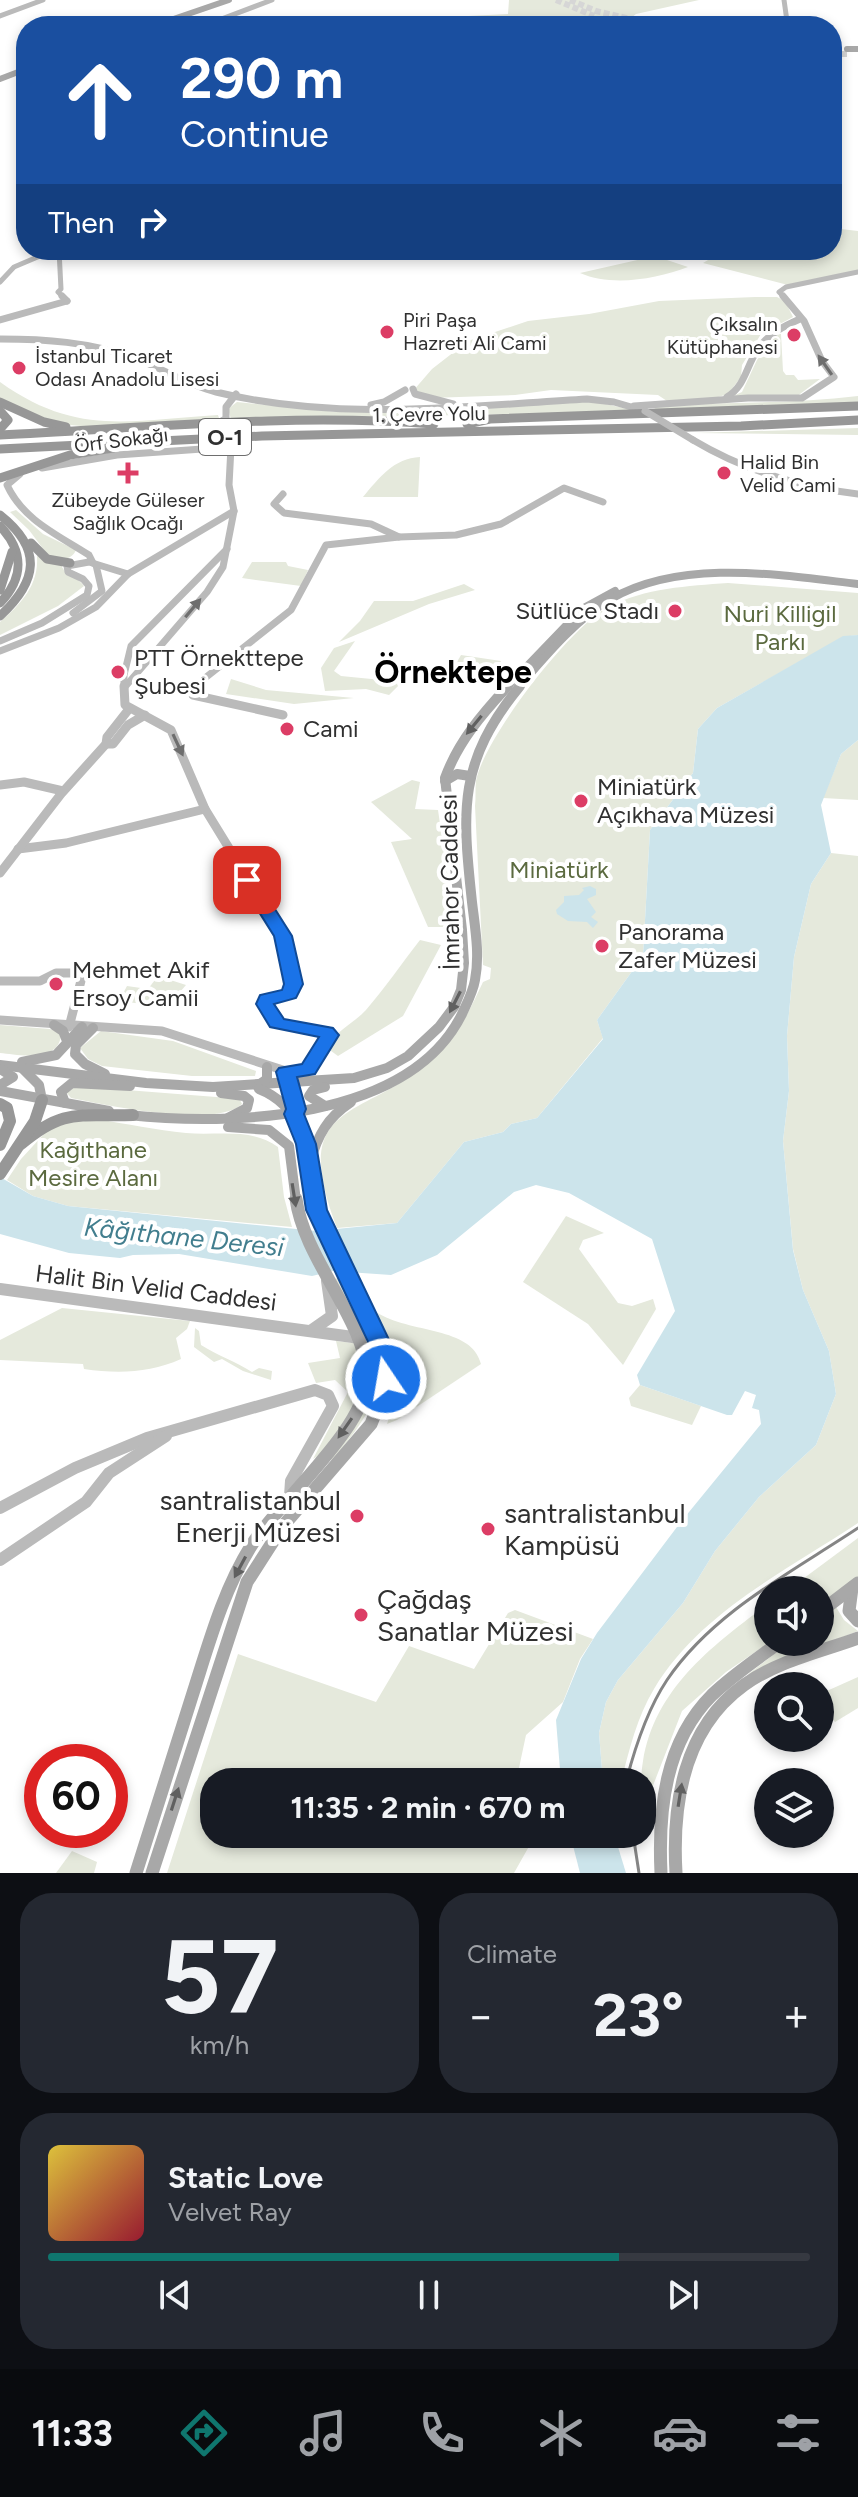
<!DOCTYPE html>
<html lang="en">
<head>
<meta charset="utf-8">
<style>
  body { margin:0; font-family:Figtree,sans-serif; background:#242831; color:#f1f3f6; height:100vh; display:flex; flex-direction:column; font-size:30px; white-space:nowrap }
  * { box-sizing:border-box; margin:0 }
  p { font-size:26px; color:#9ea1a6 }
  .icon { flex:none; width:44px; height:44px; fill:none; stroke:currentColor; stroke-width:2; stroke-linecap:round; stroke-linejoin:round }
  .map { position:relative; height:1873px; overflow:hidden }
  .drawer { display:flex; flex-direction:column; gap:20px; padding:20px; background:#0d0f14; flex:1 }
  .drawer>* { flex:none }
  .hud { position:absolute; left:16px; top:16px; width:826px; height:244px; border-radius:32px; box-shadow:0 4px 12px #0003; background:#1a4fa0; color:#fff; overflow:hidden }
  .buttons { position:absolute; left:754px; top:1576px; display:grid; gap:16px }
  .buttons a { display:grid; place-items:center; width:80px; height:80px; border-radius:50%; background:#171b24; box-shadow:0 4px 12px #0003; font-size:40px }
  .speed { position:absolute; left:24px; top:1744px; display:flex; gap:16px; font-size:40px; font-weight:700; text-align:center }
  .speed>* { display:grid; place-content:center; width:104px; height:104px; border-radius:50%; background:#171b24; box-shadow:0 4px 12px #0003; line-height:1 }
  .speed .limit { border:12px solid #d22; background:#fff; color:#111 }
  .pin { position:absolute; display:grid; place-items:center; width:68px; height:68px; color:#fff; margin:-34px; border-radius:16px; box-shadow:0 4px 12px #0006 }
  .me { position:absolute; width:88px; margin:-44px; rotate:348deg; stroke-linejoin:round; filter:drop-shadow(0 0 6px #0008) }
  .turn { display:flex; align-items:center; gap:28px; height:168px; padding:0 32px; font-size:36px }
  .turn .icon { width:104px; height:104px; stroke-width:2.5 }
  .turn b { display:block; font-size:56px; line-height:68px }
  .then { display:flex; align-items:center; height:76px; padding:0 32px; background:#0003; gap:16px; font-size:30px }
  .big { font-size:60px; font-weight:700; line-height:1.1 }
  .drawer .card { flex:1; display:flex; flex-direction:column; justify-content:center; gap:12px; min-width:0; padding:0 28px; border-radius:32px; background:#242831 }
  .drawer .dial { align-items:center; gap:0 }
  .dial b { font-size:104px; line-height:1 }
  .song { display:flex; align-items:center; gap:24px }
  .cover { width:96px; height:96px; border-radius:12px; background:linear-gradient(135deg,hsl(50 70% 55%),hsl(350 70% 35%)) }
  .played { height:8px; border-radius:4px; background:linear-gradient(90deg,#0f766e 75%,#363941 75%) }
  .keys { display:flex; justify-content:space-around; direction:ltr }
  .heat { display:flex; justify-content:space-between; align-items:center; font-size:44px; direction:ltr }
  .drawer .tiles { flex:1; display:grid; gap:20px; grid-template-columns:1fr 1fr }
  .card:last-child { grid-column:span 2 }
  .trip { position:absolute; left:200px; top:1768px; width:456px; height:80px; border-radius:32px; background:#171b24; box-shadow:0 4px 12px #0003; font-weight:700; line-height:80px; text-align:center }
  .tab-bar { display:flex; height:128px; justify-content:space-around; align-items:center; background:#090b0e; color:#9ea1a6 }
  .tab-bar .icon { width:56px; height:56px }
  .tab-bar .on { color:#0f766e }
  .tab-bar b { font-size:36px; color:#f1f3f6 }
  .map>svg:first-child { display:block }
</style>
</head>
<body>
<div class="map">
<svg width="858" height="1873" viewBox="0 0 858 1873">
  <rect width="100%" height="100%" fill="#fff"/>
  <g fill="#e5e9dc">
    <path d="M509 0H699L636 14 621 26H595L574 16 562 26H452L468 16 508 14Z"/>
    <path d="M832 228 858 231V271L788 285 703 263 725 250H832Z"/>
    <path d="M655 256 688 267C656 279 612 287 580 273Z"/>
    <path d="M755 297H777L785 301 793 317 761 334 742 365 741 377 728 394 715 398 667 401 658 395 551 390 515 395 430 398 413 391 432 369 468 341 528 321 589 314 659 301Z"/>
    <path d="M777 334H781L783 371 786 375H794L798 380 820 379 796 397H731L742 392 757 360Z"/>
    <path d="M0 382C77 437 130 420 218 415L220 421C171 424 119 431 70 425 45 422 22 409 0 398Z"/>
    <path d="M858 396V403L653 410 659 405C725 402 792 404 858 396Z"/>
    <path d="M592 401 642 412 231 419 228 409 237 402 337 412Z"/>
    <path d="M858 428V435L694 433Z"/>
    <path d="M420 457 418 497H363C379 478 394 458 420 457Z"/>
    <path d="M16 510 43 534 76 550C71 562 57 560 47 554L29 530 10 512Z"/>
    <path d="M37 556 63 562 62 567C67 577 78 577 84 586L58 606 0 635V622C21 604 39 585 37 556Z"/>
    <path d="M252 562H286L288 566 308 570 301 586 242 578Z"/>
    <path d="M728 583 858 593V635L843 637 717 708 698 729 693 773 650 830 643 956 597 1020 603 1038 537 1118 511 1124 503 1132 464 1142 397 1223 337 1228C286 1095 366 1123 437 1055 458 1034 471 1008 483 982L490 979 491 968 483 965 475 806C476 798 475 789 476 781 484 738 570 627 608 607 645 588 688 586 728 583Z"/>
    <path d="M464 584 475 590 429 604 339 642 360 621 374 601H413Z"/>
    <path d="M355 641 334 671 341 676 402 682 389 695 366 689 325 691 321 668 334 648Z"/>
    <path d="M461 655 501 661 494 675 453 669Z"/>
    <path d="M231 679 266 690 354 698 294 704 226 694Z"/>
    <path d="M858 740V800L823 798 841 754Z"/>
    <path d="M412 780 420 782 415 809 438 810 455 927H428L391 842 412 839 371 802Z"/>
    <path d="M831 853 858 856V1523C786 1571 699 1613 654 1689 637 1717 629 1751 621 1782H603L599 1733 606 1702 618 1680 683 1603 715 1551 759 1497 816 1445 836 1394 829 1351 803 1290 793 1249 783 1141 789 1091 787 1036 794 957 811 884Z"/>
    <path d="M420 940 441 945 403 1016 338 1056 327 1048C336 1030 352 1025 366 1010 385 988 402 963 420 940Z"/>
    <path d="M158 976 186 985 167 1007 119 1001 127 986 148 989Z"/>
    <path d="M0 1025 50 1029 61 1033C61 1063 19 1055 0 1053Z"/>
    <path d="M101 1031 173 1041 256 1071 255 1076H192L102 1066 88 1059 80 1048Z"/>
    <path d="M75 1086 229 1098 240 1100 242 1104C216 1129 106 1105 71 1098L67 1093Z"/>
    <path d="M97 1119C127 1124 156 1130 186 1133 218 1136 250 1127 278 1147L284 1197 292 1227 68 1206 33 1196 7 1180 21 1159 54 1123Z"/>
    <path d="M566 1216 604 1233 583 1240 579 1249 618 1303 632 1306 653 1299 656 1309 623 1365 588 1324 523 1282Z"/>
    <path d="M338 1278C382 1363 402 1380 332 1460L330 1459C348 1425 380 1389 370 1350L334 1279Z"/>
    <path d="M62 1308 190 1321 187 1329 176 1338 181 1359C150 1373 118 1374 84 1369L83 1364 0 1360V1340Z"/>
    <path d="M376 1312C410 1334 472 1326 481 1364L397 1420 387 1424C405 1371 400 1361 376 1312Z"/>
    <path d="M195 1328 199 1331 201 1345C218 1356 235 1361 252 1372L259 1368 272 1371 271 1380 243 1371 222 1359 214 1362 194 1347Z"/>
    <path d="M336 1341 353 1343 362 1353C361 1363 363 1375 360 1385 355 1409 334 1448 313 1459L348 1392 335 1380 316 1383 308 1363 340 1358Z"/>
    <path d="M640 1385 701 1406 692 1425 631 1406 629 1398Z"/>
    <path d="M858 1538V1578L820 1606V1590H788Z"/>
    <path d="M768 1604 770 1642 726 1672 682 1711 647 1801 642 1838 639 1836 642 1834C642 1809 639 1784 643 1761 655 1688 713 1645 768 1604Z"/>
    <path d="M836 1607 844 1620 858 1631 747 1675 790 1642H820V1619Z"/>
    <path d="M515 1610 593 1639 580 1659 563 1702 526 1735 516 1782H214V1834H536L514 1873H167L238 1654 376 1702 409 1646 474 1669 508 1613Z"/>
    <path d="M858 1677V1708L835 1722 820 1707V1694Z"/>
    <path d="M72 1851 97 1862 94 1873H56Z"/>
  </g>
  <g fill="#cce4eb">
    <path d="M858 635V740L841 754 821 805 831 853 811 884 794 957 787 1036 789 1091 783 1141 793 1250 803 1290 829 1351 836 1394 816 1445 759 1497 715 1551 683 1603 618 1680 606 1702 599 1733 603 1782H561L556 1720 581 1659 597 1633 680 1523 761 1424 759 1410 752 1408 756 1395 745 1391 732 1415H727L640 1385 637 1375 675 1311 652 1239 569 1193 536 1185 514 1192 437 1255 391 1275 333 1271 312 1276 179 1254 133 1255 120 1258 69 1253 0 1234V1177L33 1196 68 1206 316 1231 397 1223 464 1142 503 1132 511 1124 537 1118 603 1039 597 1020 643 956 650 830 693 773 698 729 717 708 843 636Z"/>
    <path d="M590 886 596 889V895L587 899 596 912 591 917 598 922 593 928 587 922 568 921 557 914 556 910 564 902V896L579 895 584 890 582 888Z"/>
    <path d="M570 1834H614L626 1873H580Z"/>
  </g>
  <g fill="none" stroke-linecap="round" stroke-linejoin="round">
    <g stroke="#d6d6d6" stroke-width="6" stroke-dasharray="6 3" stroke-linecap="butt">
      <path d="M556 0 594 16"/>
      <path d="M570 0 596 11 661 26"/>
      <path d="M832 54H849"/>
    </g>
    <g stroke="#bababa" stroke-width="5">
      <path d="M784 0 787 21 800 26"/>
      <path d="M0 16 43 0"/>
      <path d="M203 26 272 0"/>
      <path d="M59 250 61 289 58 292 64 298"/>
      <path d="M0 282 14 267 54 250"/>
      <path d="M785 298 779 292 786 287 858 272"/>
    </g>
    <g stroke="#bababa" stroke-width="7">
      <path d="M62 296 67 301"/>
      <path d="M0 320 67 301"/>
      <path d="M0 339C46 339 88 342 132 357 160 367 187 385 216 392 337 422 465 406 587 399L614 402 645 411"/>
      <path d="M413 389 415 394 453 404"/>
      <path d="M727 397C746 385 746 366 758 349 768 334 784 326 800 319"/>
      <path d="M371 405 384 402 405 390"/>
      <path d="M634 406 748 398H802L834 377 822 361 804 321 783 296"/>
      <path d="M226 420V407L236 394"/>
      <path d="M693 440C745 471 798 487 858 494"/>
      <path d="M42 468 117 455 231 447 229 485 234 511 223 567 207 592 124 688"/>
      <path d="M20 474 7 485C23 520 58 535 89 555L93 563"/>
      <path d="M283 494 274 504 284 513 371 524 399 537 456 535 501 524 564 488 603 502"/>
      <path d="M73 613 102 591 96 565"/>
      <path d="M0 641 42 623 87 595 89 586 83 579 68 572 67 566 89 562 128 574"/>
      <path d="M0 651 59 628 96 607 128 574 234 511"/>
      <path d="M124 688V675L131 646 227 549"/>
      <path d="M198 688 205 678 291 610 326 545 399 537"/>
    </g>
    <g stroke="#bababa" stroke-width="9">
      <path d="M199 686 193 695 283 715"/>
      <path d="M106 744H113L128 725 145 715"/>
      <path d="M0 785 24 782 63 791"/>
      <path d="M18 849 66 843 205 809"/>
      <path d="M0 873 61 794 106 744 107 737 129 709"/>
      <path d="M0 981H40L56 973H83L69 1027"/>
      <path d="M0 1020 162 1031 286 1071 308 1070 313 1066 330 1035 276 1021 264 1001 289 994 294 984 283 936 205 809 171 730 125 705 124 686"/>
    </g>
    <g stroke="#bababa" stroke-width="12">
      <path d="M0 1289 360 1338"/>
      <path d="M312 1330 332 1316 327 1281"/>
      <path d="M0 1508 75 1468 147 1438 315 1390 328 1395 333 1406 291 1481 290 1496"/>
      <path d="M0 1560 86 1502 109 1473 166 1436"/>
    </g>
    <g stroke="#a8a8a8" stroke-width="6">
      <path d="M153 26 229 0"/>
      <path d="M847 49H858"/>
      <path d="M0 79 26 69"/>
    </g>
    <g stroke="#a8a8a8" stroke-width="8">
      <path d="M506 688 582 609 615 591"/>
      <path d="M518 688C545 657 575 620 611 599 682 558 780 575 858 584"/>
    </g>
    <g stroke="#a8a8a8" stroke-width="10">
      <path d="M445 781 457 774 470 776"/>
      <path d="M54 1025 63 1031 67 1041"/>
      <path d="M93 1028 76 1045 75 1054 85 1064 105 1074"/>
      <path d="M22 1062 56 1055 82 1027"/>
      <path d="M0 1065 146 1083 213 1087 354 1078 387 1068 408 1056 439 1027 454 1007 461 990 464 963 462 930 445 778C458 742 482 714 508 686"/>
      <path d="M0 1069 13 1077 0 1085"/>
      <path d="M23 1069 39 1085 42 1100"/>
      <path d="M286 1071 296 1109 294 1114"/>
      <path d="M257 1086 267 1079V1067"/>
      <path d="M325 1087 313 1090 309 1096 325 1106"/>
      <path d="M259 1089C307 1108 308 1156 315 1201"/>
      <path d="M0 1091 109 1111"/>
      <path d="M221 1093 244 1096 249 1100 247 1108 228 1118"/>
      <path d="M65 1103 61 1092 72 1083 130 1086"/>
      <path d="M128 1115C231 1126 409 1121 462 1014 467 1003 473 992 475 980 480 954 475 928 472 902 462 809 458 762 520 686"/>
      <path d="M228 1127 269 1130 289 1146 296 1201"/>
      <path d="M310 1162C318 1135 327 1118 351 1102"/>
    </g>
    <g stroke="#a8a8a8" stroke-width="13">
      <path d="M852 1588 849 1611 858 1621"/>
      <path d="M820 1612 858 1583"/>
      <path d="M136 1873C155 1813 174 1753 193 1693 209 1643 223 1591 251 1546 278 1502 366 1429 367 1378 368 1323 304 1260 296 1199"/>
      <path d="M152 1873 247 1582 283 1526 371 1424 385 1389 386 1359 382 1348 317 1210 315 1199"/>
      <path d="M661 1873C658 1810 665 1742 712 1695 733 1675 757 1659 780 1642"/>
      <path d="M676 1873C672 1804 684 1728 744 1685 777 1661 820 1652 858 1638"/>
    </g>
    <g stroke="#979797" stroke-width="9">
      <path d="M0 402 44 422 66 427"/>
      <path d="M0 411 8 420 0 429"/>
      <path d="M467 424 490 419 858 406"/>
      <path d="M0 435C144 428 290 413 434 424"/>
      <path d="M0 449 262 436 741 426 858 420"/>
      <path d="M0 478 70 455 113 448"/>
      <path d="M0 515C43 549 38 581 0 616"/>
      <path d="M0 526C24 551 24 578 0 603"/>
      <path d="M31 543 47 559 70 563"/>
      <path d="M0 590 12 552"/>
    </g>
    <g stroke="#979797" stroke-width="12">
      <path d="M0 1104 7 1108 10 1121 0 1145"/>
      <path d="M21 1144C65 1107 80 1117 133 1115"/>
      <path d="M0 1174 35 1121 42 1100"/>
    </g>
    <g stroke="#858585" stroke-width="3">
      <path d="M626 1782C635 1747 647 1710 667 1680 713 1612 792 1572 858 1528"/>
      <path d="M633 1834 639 1873"/>
    </g>
    <g stroke="#bababa" stroke-width="7">
      <path d="M645 411 693 440"/>
      <path d="M223 420 231 447"/>
    </g>
  </g>
  <defs><path id="oneway-solid" d="M-6-.8H1V-3.2L6.5 0L1 3.2V.8H-6Z" transform="scale(2)"/></defs>
  <g fill="#6e6e6e">
    <use href="#oneway-solid" transform="translate(825 365) rotate(-125)"/>
    <use href="#oneway-solid" transform="translate(193 608) rotate(-50)"/>
    <use href="#oneway-solid" transform="translate(178 745) rotate(65)"/>
  </g>
  <g fill="#606060">
    <use href="#oneway-solid" transform="translate(474 725) rotate(129)"/>
    <use href="#oneway-solid" transform="translate(455 1002) rotate(117)"/>
    <use href="#oneway-solid" transform="translate(294 1195) rotate(81)"/>
    <use href="#oneway-solid" transform="translate(345 1428) rotate(125)"/>
    <use href="#oneway-solid" transform="translate(240 1567) rotate(118)"/>
    <use href="#oneway-solid" transform="translate(680 1795) rotate(-81)"/>
    <use href="#oneway-solid" transform="translate(175 1799) rotate(-72)"/>
  </g>
  <path fill="#1a73e8" stroke="#114b97" stroke-width="2" d="M247 874 254 876 292 936 303 984 296 998 274 1004 284 1019 333 1028 339 1035 315 1074 297 1077 306 1109 304 1114 316 1144 327 1210 393 1348 397 1379 394 1384H378L371 1348 306 1210 296 1144 284 1114 286 1109 276 1072 279 1068 302 1064 319 1037 270 1027 256 1004 260 995 282 990 284 984 274 936 239 880Z"/>
  <g fill="#dc3d65" stroke="#fff" stroke-width="3">
    <circle cx="387" cy="332" r="8"/>
    <circle cx="794" cy="335" r="8"/>
    <circle cx="19" cy="368" r="8"/>
    <path d="M124 461h8v8h8v8h-8v8h-8v-8h-8v-8h8z"/>
    <circle cx="724" cy="473" r="8"/>
    <circle cx="675" cy="611" r="8"/>
    <circle cx="118" cy="672" r="8"/>
    <circle cx="287" cy="729" r="8"/>
    <circle cx="581" cy="801" r="8"/>
    <circle cx="602" cy="946" r="8"/>
    <circle cx="56" cy="984" r="8"/>
    <circle cx="357" cy="1516" r="8"/>
    <circle cx="488" cy="1529" r="8"/>
    <circle cx="361" cy="1615" r="8"/>
  </g>
  <g text-anchor="middle" stroke-width="8" stroke-linejoin="round" paint-order="stroke">
    <g font-size="20" fill="#303030" stroke="#fff" text-anchor="start">
      <text x="403" y="327">Piri Paşa<tspan x="403" dy="23">Hazreti Ali Cami</tspan></text>
      <text x="778" y="331" text-anchor="end">Çıksalın<tspan x="778" dy="23">Kütüphanesi</tspan></text>
      <text x="35" y="363">İstanbul Ticaret<tspan x="35" dy="23">Odası Anadolu Lisesi</tspan></text>
      <text x="740" y="469">Halid Bin<tspan x="740" dy="23">Velid Cami</tspan></text>
      <text x="128" y="507" text-anchor="middle">Zübeyde Güleser<tspan x="128" dy="23">Sağlık Ocağı</tspan></text>
    </g>
    <g font-size="20" fill="#303030" stroke="#fff">
      <text transform="translate(429 414) rotate(-1)" y="7">1. Çevre Yolu</text>
      <text transform="translate(121 440) rotate(-7)" y="7">Örf Sokağı</text>
    </g>
    <rect fill="#fff" stroke="#6e6e6e" stroke-width="2" x="199" y="419" width="52" height="36" rx="6"/>
    <g font-size="22" font-weight="bold" fill="#303030">
      <text x="225" y="445">O-1</text>
    </g>
    <g font-size="24" fill="#303030" stroke="#fff" text-anchor="start">
      <text x="659" y="619" text-anchor="end">Sütlüce Stadı</text>
      <text x="134" y="666">PTT Örnekttepe<tspan x="134" dy="28">Şubesi</tspan></text>
      <text x="303" y="737">Cami</text>
      <text x="597" y="795">Miniatürk<tspan x="597" dy="28">Açıkhava Müzesi</tspan></text>
      <text x="618" y="940">Panorama<tspan x="618" dy="28">Zafer Müzesi</tspan></text>
      <text x="72" y="978">Mehmet Akif<tspan x="72" dy="28">Ersoy Camii</tspan></text>
    </g>
    <g font-size="24" fill="#5b6a3f" stroke="#fff">
      <text x="780" y="622">Nuri Killigil<tspan x="780" dy="28">Parkı</tspan></text>
      <text x="559" y="878">Miniatürk</text>
      <text x="93" y="1158">Kağıthane<tspan x="93" dy="28">Mesire Alanı</tspan></text>
    </g>
    <g font-size="24" fill="#303030" stroke="#fff">
      <text transform="translate(450 882) rotate(-91)" y="8">İmrahor Caddesi</text>
      <text transform="translate(156 1288) rotate(7)" y="8">Halit Bin Velid Caddesi</text>
    </g>
    <g font-size="26" font-style="italic" fill="#427e8e" stroke="#fff">
      <text transform="translate(184 1237) rotate(6)" y="9">Kâğıthane Deresi</text>
    </g>
    <g font-size="28" fill="#303030" stroke="#fff" text-anchor="start">
      <text x="341" y="1510" text-anchor="end">santralistanbul<tspan x="341" dy="32">Enerji Müzesi</tspan></text>
      <text x="504" y="1523">santralistanbul<tspan x="504" dy="32">Kampüsü</tspan></text>
      <text x="377" y="1609">Çağdaş<tspan x="377" dy="32">Sanatlar Müzesi</tspan></text>
    </g>
    <g font-size="32" font-weight="bold" fill="#000" stroke="#fff">
      <text x="453" y="683">Örnektepe</text>
    </g>
  </g>
</svg>
<div class="buttons">
<a><svg class="icon" aria-label="sound" viewBox="0 0 24 24"><path d="M4 9h4l5-4v14l-5-4H4zM17 9q2 3 0 6"/></svg></a>
<a><svg class="icon" aria-label="search" viewBox="0 0 24 24"><circle cx="10" cy="10" r="6"/><path d="M15 15l6 6"/></svg></a>
<a><svg class="icon" aria-label="layers" viewBox="0 0 24 24"><path d="M12 4l9 5-9 5-9-5zM3 14l9 5 9-5"/></svg></a>
</div>
<div class="speed"><div class="limit">60</div></div>
<div class="pin" style="left:247px;top:880px;background:#d93025"><svg class="icon" aria-label="arrive" viewBox="0 0 24 24"><path d="M6 21V4h12l-3 4 3 4H6"/></svg></div>
<svg class="me" style="left:386px;top:1379px" viewBox="-20 -20 40 40"><circle r="17" fill="#1a73e8" stroke="#fff" stroke-width="3"/><path d="M0-11L8 9 0 5-8 9z" fill="#fff"/></svg>
<div class="trip">11:35 · 2 min · 670 m</div>
<div class="hud">
<div class="turn"><svg class="icon" aria-label="ahead" viewBox="0 0 24 24"><path d="M12 20V5M6 11l6-6 6 6"/></svg><div><b>290 m</b>Continue</div></div>
<div class="then">Then<svg class="icon" aria-label="right" viewBox="0 0 24 24"><path d="M7 20v-9h11M14 6l5 5-5 5"/></svg></div>
</div>
</div>
<section class="drawer">
<div class="tiles">
<div class="card dial"><b>57</b><p>km/h</p></div>
<div class="card"><p>Climate</p>
<div class="heat"><a>−</a><b class="big">23°</b><a>+</a></div>
</div>
<div class="card">
<div class="song"><i class="cover"></i><div><b>Static Love</b><p>Velvet Ray</p></div></div>
<div class="played"></div>
<div class="keys"><svg class="icon" aria-label="previous" viewBox="0 0 24 24"><path d="M18 5L8 12l10 7zM5 5v14"/></svg><svg class="icon" aria-label="pause" viewBox="0 0 24 24"><path d="M8 5v14M16 5v14"/></svg><svg class="icon" aria-label="next" viewBox="0 0 24 24"><path d="M6 5l10 7-10 7zM19 5v14"/></svg></div>
</div>
</div>
</section>
<nav class="tab-bar">
<b>11:33</b>
<svg class="icon on" aria-label="directions" viewBox="0 0 24 24"><path d="M12 3l9 9-9 9-9-9zM9 14v-3h6M13 9l2 2-2 2"/></svg>
<svg class="icon" aria-label="music" viewBox="0 0 24 24"><path d="M9 18V5l10-2v13"/><circle cx="6" cy="18" r="3"/><circle cx="16" cy="16" r="3"/></svg>
<svg class="icon" aria-label="phone" viewBox="0 0 24 24"><path d="M5 4h4l2 5-3 2q2 4 5 5l2-3 5 2v4C11 20 4 13 5 4z"/></svg>
<svg class="icon" aria-label="climate" viewBox="0 0 24 24"><path d="M12 3v18M4 7l16 10M4 17L20 7"/></svg>
<svg class="icon" aria-label="car" viewBox="0 0 24 24"><path d="M5 17H2v-5l4-1 3-4h7l3 4 3 1v5h-3M9 17h6M6 11h13"/><circle cx="7" cy="17" r="2"/><circle cx="17" cy="17" r="2"/></svg>
<svg class="icon" aria-label="filters" viewBox="0 0 24 24"><path d="M4 7h16M4 17h16"/><circle cx="9" cy="7" r="2"/><circle cx="15" cy="17" r="2"/></svg>
</nav>
</body>
</html>
